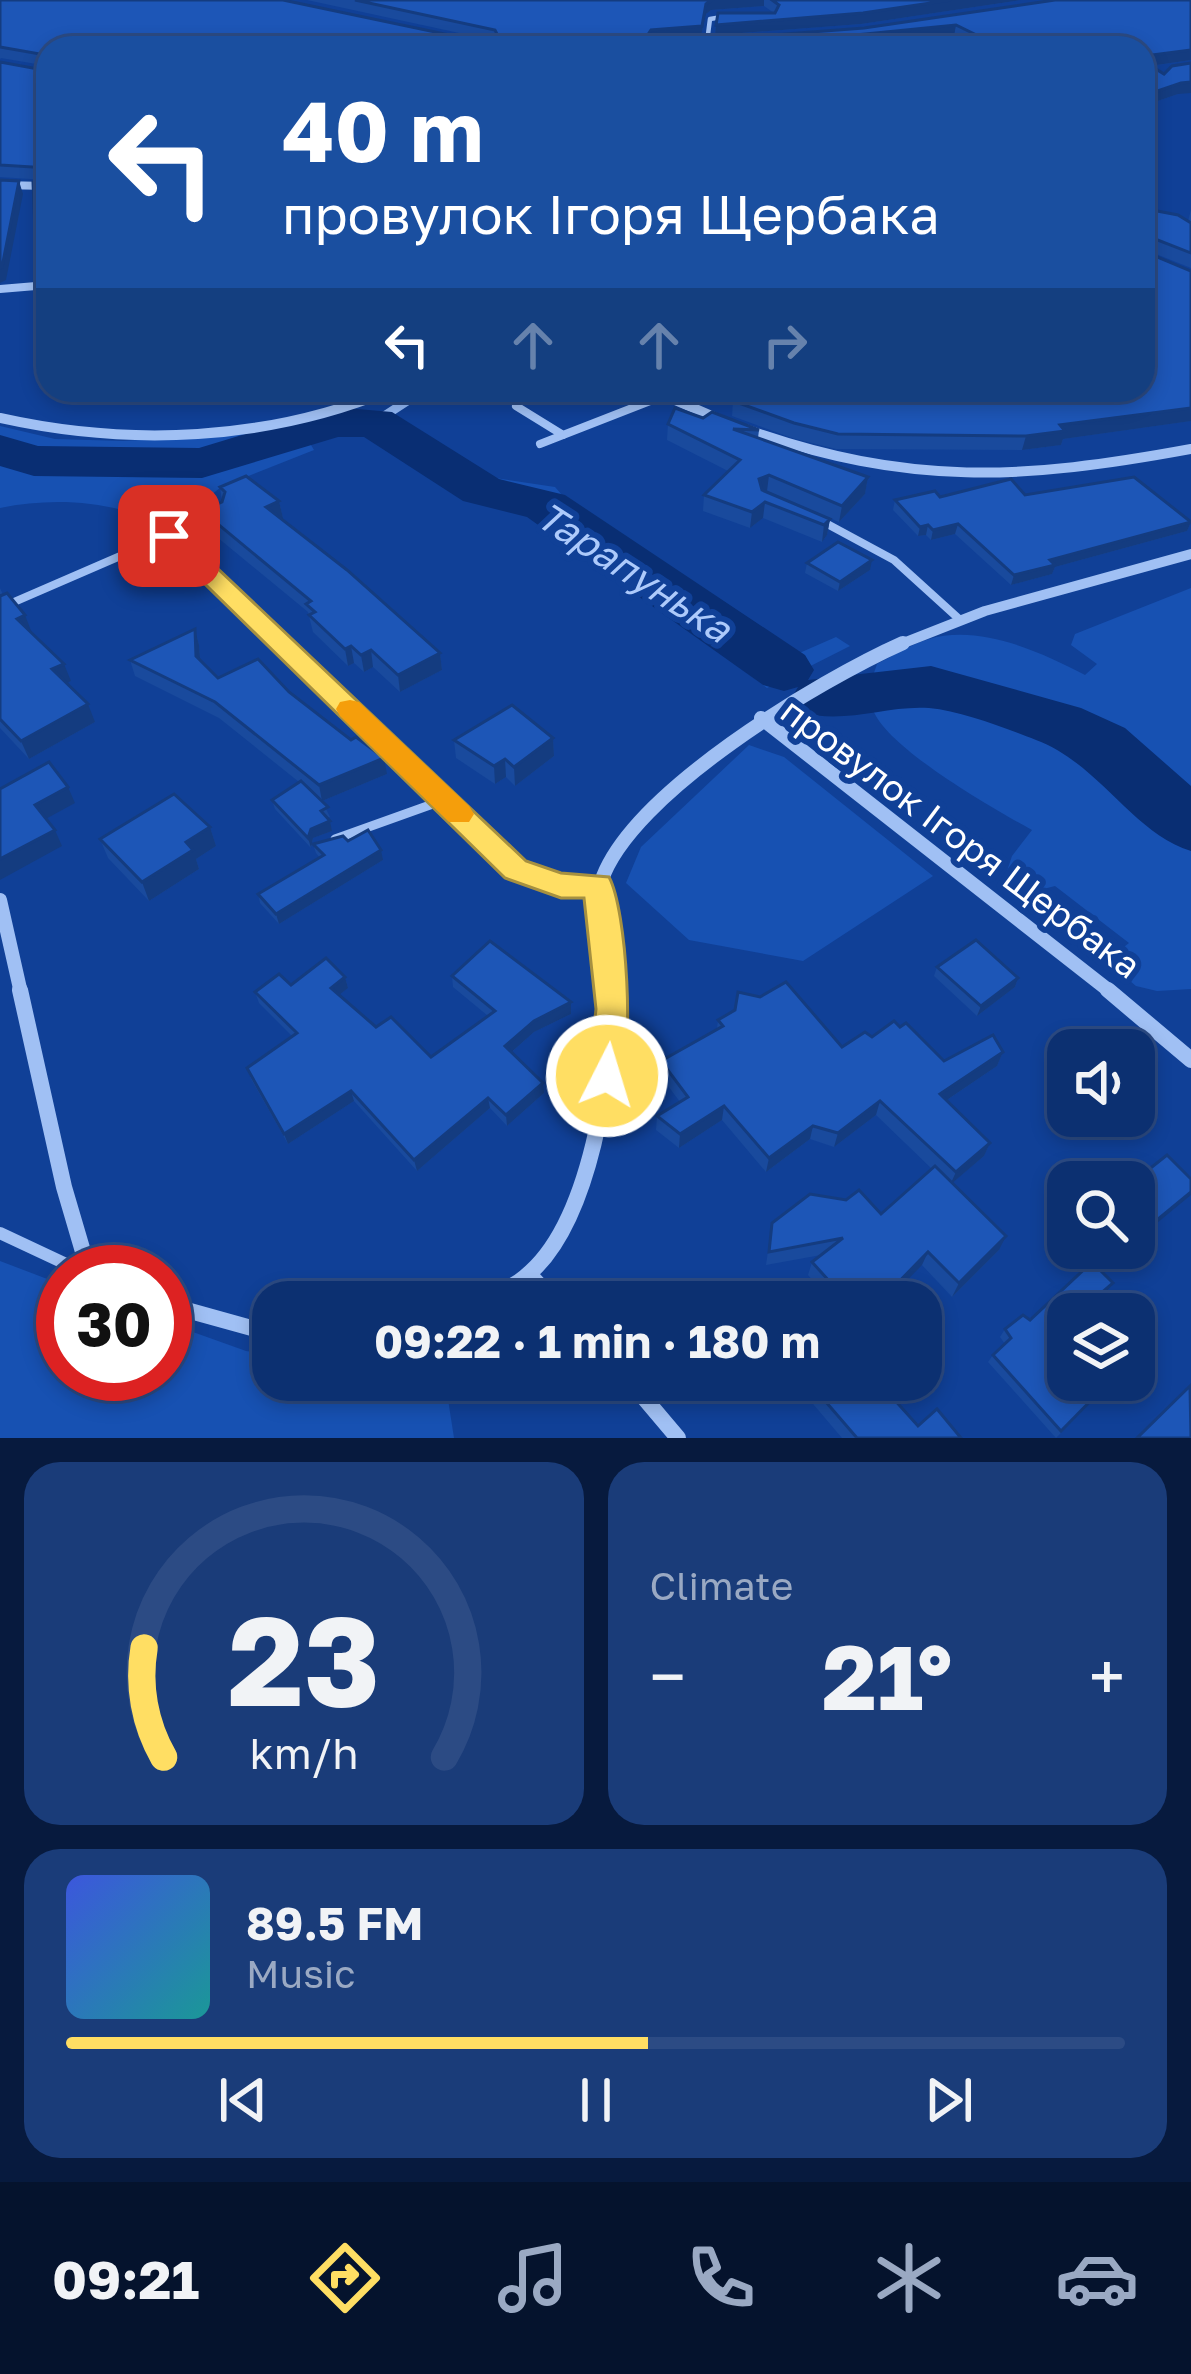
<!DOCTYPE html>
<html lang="en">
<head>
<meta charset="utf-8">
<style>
  body { margin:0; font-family:"Golos Text",sans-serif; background:#1a3c79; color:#f1f3f6; height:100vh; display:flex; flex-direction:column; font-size:45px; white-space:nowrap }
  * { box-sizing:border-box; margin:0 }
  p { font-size:39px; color:#9aa9c3 }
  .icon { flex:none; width:66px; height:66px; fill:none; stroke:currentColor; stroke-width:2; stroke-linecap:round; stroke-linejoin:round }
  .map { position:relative; height:1438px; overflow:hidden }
  .panel { display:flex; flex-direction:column; gap:24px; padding:24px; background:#071a3e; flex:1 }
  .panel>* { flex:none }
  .guide { position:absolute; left:36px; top:36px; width:1119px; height:366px; border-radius:36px; box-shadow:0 6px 18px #0003,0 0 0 3px #2c4b84; background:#1a4fa0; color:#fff; overflow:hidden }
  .controls { position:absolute; left:1047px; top:1029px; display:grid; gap:24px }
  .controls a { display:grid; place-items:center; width:108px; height:108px; border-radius:24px; background:#0c3071; box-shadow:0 6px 18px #0003,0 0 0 3px #2c4b84; font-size:60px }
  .speed { position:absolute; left:36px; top:1245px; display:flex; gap:24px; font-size:60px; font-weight:700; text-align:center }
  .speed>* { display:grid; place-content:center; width:156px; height:156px; border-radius:50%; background:#0c3071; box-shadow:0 6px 18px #0003,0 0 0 3px #2c4b84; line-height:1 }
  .speed .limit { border:18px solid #d22; background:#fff; color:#111 }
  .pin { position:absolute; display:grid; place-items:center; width:102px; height:102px; color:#fff; margin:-51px; border-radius:24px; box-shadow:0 6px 18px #0006 }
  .me { position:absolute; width:132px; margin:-66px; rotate:5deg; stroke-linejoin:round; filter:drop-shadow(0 0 9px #0008) }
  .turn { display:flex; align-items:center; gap:42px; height:252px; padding:0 48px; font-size:54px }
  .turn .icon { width:156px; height:156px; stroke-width:2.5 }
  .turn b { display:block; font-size:84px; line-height:102px }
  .lanes { display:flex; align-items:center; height:114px; padding:0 48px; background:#0003; justify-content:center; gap:60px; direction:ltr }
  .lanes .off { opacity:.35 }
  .big { font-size:90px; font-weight:700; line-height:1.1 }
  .panel .tile { flex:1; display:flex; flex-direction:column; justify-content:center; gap:18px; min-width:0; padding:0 42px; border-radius:36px; background:#1a3c79 }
  .panel .dial { align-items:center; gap:0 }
  .dial svg { height:312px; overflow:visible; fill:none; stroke:#2c4b84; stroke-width:7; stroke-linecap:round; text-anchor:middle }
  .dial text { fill:#f1f3f6; stroke:none }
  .song { display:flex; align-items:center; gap:36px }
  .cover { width:144px; height:144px; border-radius:18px; background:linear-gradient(135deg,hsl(230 70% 55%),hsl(180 70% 35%)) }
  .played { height:12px; border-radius:6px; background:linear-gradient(90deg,#ffde63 55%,#2c4b84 55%) }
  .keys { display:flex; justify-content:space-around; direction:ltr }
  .heat { display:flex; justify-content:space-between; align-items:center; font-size:66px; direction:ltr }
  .panel .tiles { flex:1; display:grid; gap:24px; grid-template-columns:1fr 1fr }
  .tile:last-child { grid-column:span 2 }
  .trip { position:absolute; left:252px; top:1281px; width:690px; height:120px; border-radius:36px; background:#0c3071; box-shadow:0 6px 18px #0003,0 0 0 3px #2c4b84; font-weight:700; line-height:120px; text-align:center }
  .menu { display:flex; height:192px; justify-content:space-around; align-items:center; background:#05132d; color:#9aa9c3 }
  .menu .icon { width:84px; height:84px }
  .menu .selected { color:#ffde63 }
  .menu b { font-size:54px; color:#f1f3f6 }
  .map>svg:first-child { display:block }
</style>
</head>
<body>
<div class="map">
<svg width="1191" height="1438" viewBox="0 0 1191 1438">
  <rect width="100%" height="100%" fill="#104097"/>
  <g fill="#1751b2">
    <path d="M0 426 55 439 123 441 248 433 273 439 292 433 308 440 314 450 221 487 190 512 160 523C109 501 55 497 0 508Z"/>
    <path d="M489 477 555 487 591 528 788 658 836 637 850 646 767 688 574 545 555 521 460 492Z"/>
    <path d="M1191 588V989L1157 991 1136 986 1106 961 1129 943 1055 886 1020 895 1002 886 1012 856 1032 830C994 809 888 749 873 710 866 694 872 679 877 664 893 656 911 644 929 639 980 624 1041 652 1085 675L1097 664 1071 645 1075 634Z"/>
    <path d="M749 745 784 757 933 876 803 961 689 940 626 883 641 847Z"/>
    <path d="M0 1261 63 1285V1374H165V1322L246 1351 273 1355V1380H445L454 1438H0Z"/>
  </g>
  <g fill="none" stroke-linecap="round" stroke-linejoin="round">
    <path stroke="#92b9f8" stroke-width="9" d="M375 422 424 390"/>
    <path fill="#092e73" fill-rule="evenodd" d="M334 407 392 412 499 479 565 495 805 655 814 670 808 680 931 666 1081 708 1125 728 1191 786V851C1131 832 1100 764 1036 740 1005 728 962 711 929 708 886 705 844 725 801 712L792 697 798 687 784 691 763 685 527 517 463 501 364 437H338L202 478 34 476 0 466V435L38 446 199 448Z"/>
    <path stroke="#a0c0f4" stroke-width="4.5" d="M707 42 710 19 728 16"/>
    <g stroke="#a0c0f4" stroke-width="8">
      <path d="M516 406 563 435 663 396"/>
      <path d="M540 444 563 435"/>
      <path d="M818 519 894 560 958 618"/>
      <path d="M0 608 215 515"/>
    </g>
    <path stroke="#a0c0f4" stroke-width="9" d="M335 839 444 800"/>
    <path stroke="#a0c0f4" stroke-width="12" d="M0 1233 83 1272"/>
    <g stroke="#a0c0f4" stroke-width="8">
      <path d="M0 185 48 186"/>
      <path d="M0 289 48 285"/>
    </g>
    <g stroke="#a0c0f4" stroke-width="10">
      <path d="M652 390 721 420"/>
      <path d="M0 418C130 447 267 441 391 390"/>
      <path d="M745 429C909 487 1023 480 1191 449"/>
      <path d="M169 536 283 646"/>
      <path d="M896 646 985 611 1191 554"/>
    </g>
    <g stroke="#a0c0f4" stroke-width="14">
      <path d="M280 643 516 869 561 885H599"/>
      <path d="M761 718 1112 993"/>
      <path d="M0 900 21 993"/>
      <path d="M611 993C609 959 591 916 601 882 630 793 820 680 903 643"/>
    </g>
    <g stroke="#a0c0f4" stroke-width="16">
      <path d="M20 990 64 1187 89 1272"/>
      <path d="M1108 990 1191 1060"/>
      <path d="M529 1274 555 1302"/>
      <path d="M475 1302C492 1295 511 1289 525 1277 591 1225 613 1070 611 990"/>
      <path d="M165 1304 273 1334"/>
      <path d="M629 1380 678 1438"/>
    </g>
  </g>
  <g fill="#194a9d">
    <path d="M0 0 492 44 496 41 307 0H1021L861 24 715 35 716 25 774 13 764 6 711 10 706 14 701 36 650 41 653 44 1191 0V60L1151 66 1178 94 1143 106V48H979L954 36 833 48H48V244L39 245 35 232 45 180 0 177V62L43 70 48 66 1 58 0 59Z"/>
    <path d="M1152 210 1178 215 1188 221 1191 210V268L1146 250 1144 252 1191 271V421L1063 439 1061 445 1022 450 836 449 792 438 732 416 733 401 736 400 737 390H1143V216Z"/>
    <path d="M226 390H266L257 403Z"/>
    <path d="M703 418 759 430 758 438 868 477 865 494 839 522 767 491 830 519 827 535 822 542 763 518 750 528 703 511 704 495 728 471 667 440 668 424Z"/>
    <path d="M220 487 279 501 283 518 281 519 440 653 442 670 400 692 373 667 364 672 354 663 348 666 313 632 308 612 206 528 202 511 222 502Z"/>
    <path d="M1025 495 1191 522 1187 531 1055 567 1052 574 1011 585 955 534 931 540 926 535 918 536 893 510 895 500 940 497Z"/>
    <path d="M807 563 870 570 838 591 805 573Z"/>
    <path d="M0 588 3 595 71 681 66 683 95 722 29 759 0 728Z"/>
    <path d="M195 629 199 645 200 660 218 678 289 692 387 774 322 801 330 817 327 818 332 831 313 838 311 848 275 809 272 800 299 782 219 718 135 676 130 660Z"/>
    <path d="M553 738 554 756 515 786 506 777 495 784 456 758 454 740Z"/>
    <path d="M210 827 216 846 196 859 199 869 149 901 108 858 100 839Z"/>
    <path d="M348 841 383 860 279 924 260 903 258 894 320 858 316 853 313 844Z"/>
    <path d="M937 967 1018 978 1015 987 977 1016 934 976Z"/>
    <path d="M452 976 571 1002V1014L534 1032 512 1052 544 1093 507 1126 490 1108 417 1171 354 1101 288 1144 251 1079 247 1068 292 1036 259 1003 255 992 345 977 348 988 339 995 376 1027 431 1057 488 1016 453 987Z"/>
    <path d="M718 1020 842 1047 872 1037 944 1061 1003 1052 997 1066 947 1100 990 1143 984 1156 952 1183 999 1250 952 1297 922 1265 830 1300 808 1275 812 1262 821 1255 766 1265 772 1223 881 1214 932 1169 876 1115 834 1147 810 1139 766 1172 722 1120 679 1148 656 1130 657 1116 680 1102 660 1075 661 1061 717 1029Z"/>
    <path d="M1191 1179 1151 1228 1134 1212V1182Z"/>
    <path d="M1113 1283 1107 1291 1081 1314H1068V1380H1113L1056 1438 988 1362 993 1355 1005 1344 1000 1337 1005 1329 1030 1320Z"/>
    <path d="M776 1380H896L886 1390 918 1426 961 1438H842L802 1391 793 1400Z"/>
  </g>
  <g fill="#143c80">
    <path d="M712 0H764V6L711 10 706 14 701 36 650 41 646 48 645 39 651 30Z"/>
    <path d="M951 0H1021L861 24 715 35 716 25Z"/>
    <path d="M956 25 954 36 833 48H805L806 40Z"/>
    <path d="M1191 50V60L1150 66 1148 64 1153 55Z"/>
    <path d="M1191 82V93L1178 94 1143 106V96L1181 83Z"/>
    <path d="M19 181 23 194 6 280 0 283V268Z"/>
    <path d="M48 231V244L39 245 35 232Z"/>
    <path d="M255 390H266L257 403Z"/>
    <path d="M330 390H356L331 396Z"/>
    <path d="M1191 408V421L1063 439 1061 445 1022 450 1026 436 1060 425Z"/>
    <path d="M769 475 767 491 757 495 759 479Z"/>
    <path d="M868 477 865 494 839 522 842 506Z"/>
    <path d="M279 501 283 518 270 524 266 507Z"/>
    <path d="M765 502 763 518 750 528 752 512Z"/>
    <path d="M830 519 827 535 822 542 824 525Z"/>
    <path d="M1191 522 1187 531 1055 567 1052 574 1011 585 1014 575 1050 560Z"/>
    <path d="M958 524 955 534 931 540 933 530Z"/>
    <path d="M928 525 926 535 918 536 920 527Z"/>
    <path d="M872 560 870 570 838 591 840 582Z"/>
    <path d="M25 615 32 633 17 619Z"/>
    <path d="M195 629 199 645 201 672 196 656Z"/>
    <path d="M351 646 354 663 348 666 345 649Z"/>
    <path d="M371 650 373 667 364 672 361 655Z"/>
    <path d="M440 653 442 670 400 692 398 675Z"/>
    <path d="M64 664 71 681 59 687 52 669Z"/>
    <path d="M88 704 95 722 29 759 21 741Z"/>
    <path d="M553 738 554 756 515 786 514 767Z"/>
    <path d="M384 758 387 774 322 801 319 785Z"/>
    <path d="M505 759 506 777 495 784 494 766Z"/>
    <path d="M68 787 75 803 42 821 35 805Z"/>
    <path d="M330 821 332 831 313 838 311 848 308 838 311 829Z"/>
    <path d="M210 827 216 846 196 859 199 869 149 901 142 882 186 842Z"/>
    <path d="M55 830 62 846 0 880V859Z"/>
    <path d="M381 850 383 860 279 924 276 914Z"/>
    <path d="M345 977 348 988 334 999 331 988Z"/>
    <path d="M1018 978 1015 987 977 1016 981 1006Z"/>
    <path d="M571 1002V1014L534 1032 506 1057 505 1046 534 1021Z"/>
    <path d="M1003 1052 997 1066 935 1108 940 1094Z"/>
    <path d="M543 1083 544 1093 507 1126 506 1115Z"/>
    <path d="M351 1091 354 1101 288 1144 284 1134Z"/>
    <path d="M488 1098 490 1108 417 1171 414 1160Z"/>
    <path d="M880 1101 876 1115 834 1147 838 1133Z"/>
    <path d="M724 1106 722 1120 679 1148 680 1134Z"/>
    <path d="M813 1126 810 1139 766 1172 769 1158Z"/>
    <path d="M990 1143 984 1156 950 1185 956 1172Z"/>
    <path d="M1191 1192V1195L1151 1228 1157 1220Z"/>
    <path d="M1006 1236 999 1250 952 1297 959 1283Z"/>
    <path d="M928 1252 922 1265 886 1302H879Z"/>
    <path d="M1113 1283 1107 1291 1081 1314H1077Z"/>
    <path d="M806 1380 802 1391 793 1400 797 1388Z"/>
  </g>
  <g fill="#1d56b7" stroke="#143c80" stroke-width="3">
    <path d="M0 0H283L492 44 500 40 495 30 355 0H712L706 4 702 26 651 30 645 39 653 44 864 28 1055 0H1191V50L1153 55 1148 64 1164 74 1172 66 1191 63V82L1181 83 1143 96V48H1003L956 25 806 40 816 48H48V58L46 55 0 47Z"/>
    <path d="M772 0H951L863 13 716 25 718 13H775L779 5Z"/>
    <path d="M0 62 43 70 48 66V168L0 165Z"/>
    <path d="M0 180 19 181 2 267 0 268Z"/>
    <path d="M48 180V231L35 232 33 182Z"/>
    <path d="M1152 210 1178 215 1191 223V253L1150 237 1143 242V216Z"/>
    <path d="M1143 251 1191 271V408L1060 425 1065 431 1026 436 838 434 794 423 733 401 745 394 737 390H1143Z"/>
    <path d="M675 408 703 418 712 412 759 430 733 429 868 477 842 506 769 475 759 479 762 490 830 519 824 525 765 502 752 512 704 495 740 460 668 424Z"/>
    <path d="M246 476 279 501 266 507 347 570 440 653 398 675 371 650 361 655 351 646 345 649 309 615 315 612 306 604 311 601 202 511 222 502 225 492 220 487Z"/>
    <path d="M1134 477 1191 522 1050 560 1055 565 1014 575 958 524 933 530 928 525 920 527 895 500 935 491 940 497 1011 479 1025 495Z"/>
    <path d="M838 542 872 560 840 582 807 563Z"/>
    <path d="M7 593 25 615 17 619 64 664 52 669 88 704 21 741 0 719V596Z"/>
    <path d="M195 629 196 656 218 678 258 659 289 692 351 740 356 737 384 758 319 785 215 702 130 660Z"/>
    <path d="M512 705 553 738 514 767 505 759 494 766 454 740Z"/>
    <path d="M49 762 68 787 35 805 55 830 0 859V789Z"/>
    <path d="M301 781 328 807 321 811 330 821 311 829 308 838 272 800Z"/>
    <path d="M174 794 210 827 186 842 193 850 142 882 100 839Z"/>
    <path d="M368 830 381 850 276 914 258 894 324 855 313 844 343 836 348 841Z"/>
    <path d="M976 940 1018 978 981 1006 937 967Z"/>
    <path d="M490 941 571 1002 534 1021 505 1046 543 1083 506 1115 488 1098 414 1160 351 1091 284 1134 247 1068 297 1033 255 992 279 974 291 985 326 958 345 977 331 988 376 1027 391 1017 431 1057 495 1011 452 976Z"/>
    <path d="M786 982 842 1047 865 1032 872 1037 894 1021 900 1027 906 1023 944 1061 993 1035 1003 1052 940 1094 990 1143 956 1172 880 1101 838 1133 813 1126 769 1158 724 1106 680 1134 657 1116 688 1097 661 1061 723 1026 718 1020 735 1010 738 992 760 997Z"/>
    <path d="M1167 1155 1191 1179V1192L1157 1220 1134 1198 1133 1182Z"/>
    <path d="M935 1166 1006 1236 959 1283 928 1252 879 1302H828L839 1292 812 1262 843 1238 769 1252 772 1223 810 1194 846 1200 859 1190 881 1214Z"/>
    <path d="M1092 1262 1113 1283 1077 1314H1068V1380H1111L1061 1431 993 1355 1011 1338 1005 1329 1023 1315 1030 1320Z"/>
    <path d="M790 1380H805L797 1388Z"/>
    <path d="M807 1380H890L883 1387 918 1426 937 1409 961 1438H857Z"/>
    <path d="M1190 1386 1191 1438H1137Z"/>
  </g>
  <path fill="#ffde63" stroke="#a69040" stroke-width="3" d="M169 528 177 530 526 861 561 873 609 877C627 910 635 1052 619 1087L607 1092 595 1087 589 1076 596 1009 584 898H561L505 878 161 541 157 536Z"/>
  <path fill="#f59e0b" d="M350 700 359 702 469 806 474 814 469 822H449L340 716 336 709 340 702Z"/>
  <g text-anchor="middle" stroke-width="12" stroke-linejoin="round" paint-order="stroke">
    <g font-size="36" fill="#fff" stroke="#104097">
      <text transform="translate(961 838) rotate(37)" y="13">провулок Ігоря Щербака</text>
    </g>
    <g font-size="39" font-style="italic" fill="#adcafb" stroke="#104097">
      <text transform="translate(634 572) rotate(33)" y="14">Тарапунька</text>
    </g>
  </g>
</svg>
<div class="controls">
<a><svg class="icon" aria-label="sound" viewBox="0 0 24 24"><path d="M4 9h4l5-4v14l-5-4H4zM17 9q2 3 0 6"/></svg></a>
<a><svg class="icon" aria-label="search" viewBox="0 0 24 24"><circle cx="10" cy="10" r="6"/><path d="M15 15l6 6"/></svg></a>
<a><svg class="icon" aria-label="layers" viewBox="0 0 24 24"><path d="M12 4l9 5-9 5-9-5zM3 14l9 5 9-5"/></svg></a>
</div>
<div class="speed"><div class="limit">30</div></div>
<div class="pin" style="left:169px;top:536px;background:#d93025"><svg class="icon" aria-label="arrive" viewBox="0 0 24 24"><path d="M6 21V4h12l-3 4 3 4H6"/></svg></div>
<svg class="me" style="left:607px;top:1076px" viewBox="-20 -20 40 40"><circle r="17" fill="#ffde63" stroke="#fff" stroke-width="3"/><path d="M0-11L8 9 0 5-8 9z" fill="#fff"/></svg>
<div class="trip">09:22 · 1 min · 180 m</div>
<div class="guide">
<div class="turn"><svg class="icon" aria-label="left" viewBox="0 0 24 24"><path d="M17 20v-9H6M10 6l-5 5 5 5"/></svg><div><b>40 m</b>провулок Ігоря Щербака</div></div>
<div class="lanes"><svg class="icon" aria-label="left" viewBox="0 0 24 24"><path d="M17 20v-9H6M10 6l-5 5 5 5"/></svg><svg class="icon off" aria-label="ahead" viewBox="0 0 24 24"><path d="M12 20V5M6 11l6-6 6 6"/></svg><svg class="icon off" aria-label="ahead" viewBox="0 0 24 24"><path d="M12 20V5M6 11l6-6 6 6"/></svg><svg class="icon off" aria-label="right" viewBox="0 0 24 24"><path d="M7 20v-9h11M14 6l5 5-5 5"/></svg></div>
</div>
</div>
<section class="panel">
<div class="tiles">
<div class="tile dial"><svg viewBox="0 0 100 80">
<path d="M14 69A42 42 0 1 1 86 69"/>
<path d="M14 69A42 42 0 0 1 9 41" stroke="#ffde63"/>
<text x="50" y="56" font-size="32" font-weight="700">23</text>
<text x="50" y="72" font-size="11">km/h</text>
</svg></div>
<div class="tile"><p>Climate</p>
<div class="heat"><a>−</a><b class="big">21°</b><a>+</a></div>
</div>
<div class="tile">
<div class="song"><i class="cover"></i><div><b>89.5 FM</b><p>Music</p></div></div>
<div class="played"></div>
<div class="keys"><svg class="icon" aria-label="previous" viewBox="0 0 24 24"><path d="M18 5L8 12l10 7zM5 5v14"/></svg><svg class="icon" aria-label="pause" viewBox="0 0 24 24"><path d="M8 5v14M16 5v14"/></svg><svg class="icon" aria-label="next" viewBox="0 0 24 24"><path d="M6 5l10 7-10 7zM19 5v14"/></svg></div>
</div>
</div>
</section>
<nav class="menu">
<b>09:21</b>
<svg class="icon selected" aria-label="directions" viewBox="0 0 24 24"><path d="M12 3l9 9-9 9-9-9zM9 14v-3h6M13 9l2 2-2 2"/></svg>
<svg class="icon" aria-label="music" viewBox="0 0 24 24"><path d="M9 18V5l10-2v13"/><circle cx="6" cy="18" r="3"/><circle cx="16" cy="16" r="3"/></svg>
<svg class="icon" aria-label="phone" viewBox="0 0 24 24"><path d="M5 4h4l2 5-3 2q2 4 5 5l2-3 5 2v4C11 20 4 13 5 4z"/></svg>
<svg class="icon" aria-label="climate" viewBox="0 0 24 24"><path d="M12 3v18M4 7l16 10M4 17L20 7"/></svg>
<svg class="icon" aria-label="car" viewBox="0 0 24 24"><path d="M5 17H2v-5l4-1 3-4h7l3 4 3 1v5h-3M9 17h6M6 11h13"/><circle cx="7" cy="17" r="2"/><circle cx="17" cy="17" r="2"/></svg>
</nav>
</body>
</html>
